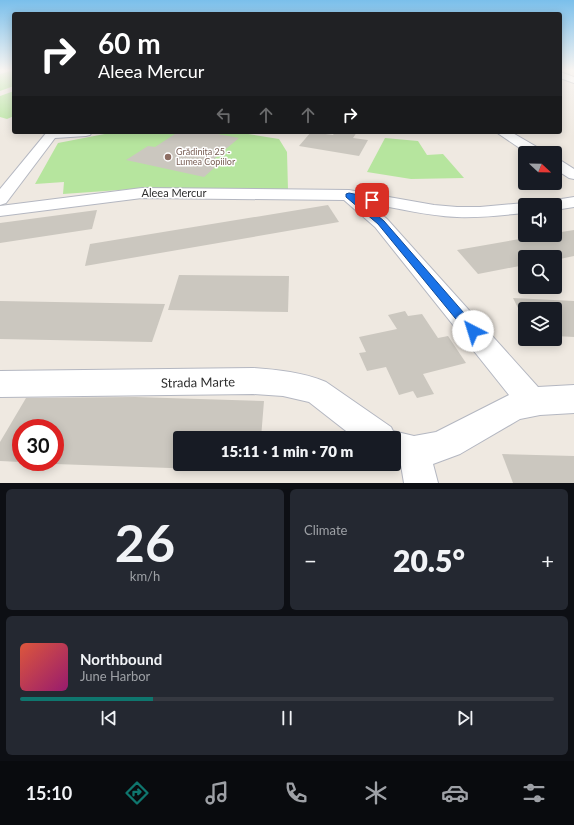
<!DOCTYPE html>
<html lang="en">
<head>
<meta charset="utf-8">
<style>
  body { margin:0; font-family:Lato,sans-serif; background:#242831; color:#f1f3f6; height:100vh; display:flex; flex-direction:column; font-size:15px; white-space:nowrap }
  * { box-sizing:border-box; margin:0 }
  p { font-size:13px; color:#9ea1a6 }
  .icon { flex:none; width:22px; height:22px; fill:none; stroke:currentColor; stroke-width:2; stroke-linecap:round; stroke-linejoin:round }
  .map { position:relative; height:483px; overflow:hidden }
  .details { display:flex; flex-direction:column; gap:6px; padding:6px; background:#0d0f14; flex:1 }
  .details>* { flex:none }
  .hud { position:absolute; left:12px; top:12px; width:550px; height:122px; border-radius:4px; box-shadow:0 2px 10px #0003; background:#202124; color:#fff; overflow:hidden }
  .needle { width:26px; rotate:112deg }
  .fabs { position:absolute; left:518px; top:146px; display:grid; gap:8px }
  .fabs a { display:grid; place-items:center; width:44px; height:44px; border-radius:4px; background:#171b24; box-shadow:0 2px 10px #0003; font-size:20px }
  .speed { position:absolute; left:12px; top:419px; display:flex; gap:8px; font-size:20px; font-weight:700; text-align:center }
  .speed>* { display:grid; place-content:center; width:52px; height:52px; border-radius:50%; background:#171b24; box-shadow:0 2px 10px #0003; line-height:1 }
  .speed .limit { border:6px solid #d22; background:#fff; color:#111 }
  .pin { position:absolute; display:grid; place-items:center; width:34px; height:34px; color:#fff; margin:-17px; border-radius:8px; box-shadow:0 2px 6px #0006 }
  .me { position:absolute; width:44px; margin:-22px; rotate:320deg; stroke-linejoin:round; filter:drop-shadow(0 0 3px #0008) }
  .turn { display:flex; align-items:center; gap:14px; height:84px; padding:0 20px; font-size:18px }
  .turn .icon { width:52px; height:52px; stroke-width:2.5 }
  .turn b { display:block; font-size:28px; line-height:34px }
  .lanes { display:flex; align-items:center; height:38px; padding:0 20px; background:#0003; justify-content:center; gap:20px; direction:ltr }
  .lanes .off { opacity:.35 }
  .big { font-size:30px; font-weight:800; line-height:1.1 }
  .details .widget { flex:1; display:flex; flex-direction:column; justify-content:center; gap:6px; min-width:0; padding:0 14px; border-radius:6px; background:#242831 }
  .details .dial { align-items:center; gap:0 }
  .dial b { font-size:52px; line-height:1 }
  .song { display:flex; align-items:center; gap:12px }
  .cover { width:48px; height:48px; border-radius:6px; background:linear-gradient(135deg,hsl(10 70% 55%),hsl(320 70% 35%)) }
  .played { height:4px; border-radius:2px; background:linear-gradient(90deg,#0f766e 25%,#363941 25%) }
  .keys { display:flex; justify-content:space-around; direction:ltr }
  .heat { display:flex; justify-content:space-between; align-items:center; font-size:22px; direction:ltr }
  .details .tiles { flex:1; display:grid; gap:6px; grid-template-columns:1fr 1fr }
  .widget:last-child { grid-column:span 2 }
  .trip { position:absolute; left:173px; top:431px; width:228px; height:40px; border-radius:4px; background:#171b24; box-shadow:0 2px 10px #0003; font-weight:800; line-height:40px; text-align:center }
  .dock { display:flex; height:64px; justify-content:space-around; align-items:center; background:#090b0e; color:#9ea1a6 }
  .dock .icon { width:28px; height:28px }
  .dock .current { color:#0f766e }
  .dock b { font-size:18px; color:#f1f3f6 }
  .map>svg:first-child { display:block }
</style>
</head>
<body>
<div class="map">
<svg width="574" height="483" viewBox="0 0 574 483">
  <rect width="100%" height="100%" fill="#efe9e1"/>
  <g fill="#b6e59e">
    <path d="M14 70V86L0 91V74Z"/>
    <path d="M14 91V116L7 119 0 117V96Z"/>
    <path d="M115 132H236L279 139 287 152 288 190 148 188 63 194 64 182 35 184 58 143Z"/>
    <path d="M385 138 418 141 427 155 443 154 464 178 411 179 367 172Z"/>
  </g>
  <g fill="#cbc7bf">
    <path d="M178 132H207L239 138 214 159 223 160 204 177 126 160 148 146 155 147Z"/>
    <path d="M311 132 333 135 335 132H357L353 138 368 140 359 156 299 146Z"/>
    <path d="M328 205 339 222 85 266 90 244Z"/>
    <path d="M97 210 92 229 0 243V223Z"/>
    <path d="M574 230V256L555 260V257H525V265L478 274 457 250 543 235H555V233Z"/>
    <path d="M179 275 289 276 288 312 168 310Z"/>
    <path d="M513 298 574 301V337L555 336V309H525V322Z"/>
    <path d="M0 301 165 304 152 342 0 339Z"/>
    <path d="M405 311 408 316 422 314 438 338 448 336 466 363 423 374 434 394 417 398 413 391 399 395 386 367 367 371 359 353 366 352 359 337 397 329 388 315Z"/>
    <path d="M135 397 264 401 261 438H180V464H259L258 471 55 464V428H21V462L0 461V442L26 398Z"/>
    <path d="M502 454 574 456V483H513Z"/>
  </g>
  <g fill="none" stroke-linecap="round" stroke-linejoin="round">
    <g stroke="#b4b7c1" stroke-width="2">
      <g id="minor">
        <path d="M560 72 574 77V83L560 78Z"/>
        <path d="M47 132H92L90 135 86 136 55 138 6 203 0 205V189Z"/>
        <path d="M496 132H511L542 150 544 153H527Z"/>
        <path d="M555 159 560 160 574 169V179L569 178 555 169Z"/>
        <path d="M142 188 349 190 434 205 457 207H480L525 203 531 204 525 205V213C502 215 480 218 457 217 427 216 397 208 368 203L387 219 538 387 574 385V413L540 415 520 419 460 454 433 464 438 483H404L401 465 394 462V438H355L309 402 283 396 253 394 0 397V371L253 368C278 370 302 372 326 382L391 427 393 431 414 436 436 432 509 395 375 227 344 200 142 198 0 216V206Z"/>
        <path d="M574 197V207L555 210V205H547L549 201Z"/>
      </g>
    </g>
    <use href="#minor" fill="#fff" fill-rule="evenodd"/>
  </g>
  <linearGradient id="sky" x2="0" y2="1"><stop stop-color="#7abfeb"/><stop offset="0.51" stop-color="#f8f5f2"/><stop offset="1" stop-color="#f8f5f2" stop-opacity="0"/></linearGradient>
  <rect width="574" height="137" fill="url(#sky)"/>
  <path fill="#1a73e8" stroke="#114b97" d="M349 193 375 198 376 200 372 202 358 199 384 221 477 328 479 331 477 335 473 336 469 335 378 224 346 197V194Z"/>
  <circle fill="#8d6e63" stroke="#fff" stroke-width="1.5" cx="168" cy="157" r="4"/>
  <g text-anchor="middle" stroke-width="3" stroke-linejoin="round" paint-order="stroke">
    <g font-size="9" fill="#785e54" stroke="#fff" text-anchor="start">
      <text x="176" y="155">Grădinița 25 -<tspan x="176" dy="10">Lumea Copiilor</tspan></text>
    </g>
    <g font-size="11" fill="#2e2e2e" stroke="#fff">
      <text x="174" y="197">Aleea Mercur</text>
    </g>
    <g font-size="13" fill="#2e2e2e" stroke="#fff">
      <text transform="translate(198 382) rotate(-1)" y="5">Strada Marte</text>
    </g>
  </g>
</svg>
<div class="fabs">
<a><svg class="needle" viewBox="-14 -14 28 28"><path d="M0-13l5 13h-10z" fill="#e53935"/><path d="M0 13l5-13h-10z" fill="#9ea1a6"/></svg></a>
<a><svg class="icon" aria-label="sound" viewBox="0 0 24 24"><path d="M4 9h4l5-4v14l-5-4H4zM17 9q2 3 0 6"/></svg></a>
<a><svg class="icon" aria-label="search" viewBox="0 0 24 24"><circle cx="10" cy="10" r="6"/><path d="M15 15l6 6"/></svg></a>
<a><svg class="icon" aria-label="layers" viewBox="0 0 24 24"><path d="M12 4l9 5-9 5-9-5zM3 14l9 5 9-5"/></svg></a>
</div>
<div class="speed"><div class="limit">30</div></div>
<div class="pin" style="left:372px;top:200px;background:#d93025"><svg class="icon" aria-label="arrive" viewBox="0 0 24 24"><path d="M6 21V4h12l-3 4 3 4H6"/></svg></div>
<svg class="me" style="left:473px;top:331px" viewBox="-20 -20 40 40"><circle r="19" fill="#fff"/><path d="M0-13L10 11 0 6-10 11z" fill="#1a73e8"/></svg>
<div class="trip">15:11 · 1 min · 70 m</div>
<div class="hud">
<div class="turn"><svg class="icon" aria-label="right" viewBox="0 0 24 24"><path d="M7 20v-9h11M14 6l5 5-5 5"/></svg><div><b>60 m</b>Aleea Mercur</div></div>
<div class="lanes"><svg class="icon off" aria-label="left" viewBox="0 0 24 24"><path d="M17 20v-9H6M10 6l-5 5 5 5"/></svg><svg class="icon off" aria-label="ahead" viewBox="0 0 24 24"><path d="M12 20V5M6 11l6-6 6 6"/></svg><svg class="icon off" aria-label="ahead" viewBox="0 0 24 24"><path d="M12 20V5M6 11l6-6 6 6"/></svg><svg class="icon" aria-label="right" viewBox="0 0 24 24"><path d="M7 20v-9h11M14 6l5 5-5 5"/></svg></div>
</div>
</div>
<section class="details">
<div class="tiles">
<div class="widget dial"><b>26</b><p>km/h</p></div>
<div class="widget"><p>Climate</p>
<div class="heat"><a>−</a><b class="big">20.5°</b><a>+</a></div>
</div>
<div class="widget">
<div class="song"><i class="cover"></i><div><b>Northbound</b><p>June Harbor</p></div></div>
<div class="played"></div>
<div class="keys"><svg class="icon" aria-label="previous" viewBox="0 0 24 24"><path d="M18 5L8 12l10 7zM5 5v14"/></svg><svg class="icon" aria-label="pause" viewBox="0 0 24 24"><path d="M8 5v14M16 5v14"/></svg><svg class="icon" aria-label="next" viewBox="0 0 24 24"><path d="M6 5l10 7-10 7zM19 5v14"/></svg></div>
</div>
</div>
</section>
<nav class="dock">
<b>15:10</b>
<svg class="icon current" aria-label="directions" viewBox="0 0 24 24"><path d="M12 3l9 9-9 9-9-9zM9 14v-3h6M13 9l2 2-2 2"/></svg>
<svg class="icon" aria-label="music" viewBox="0 0 24 24"><path d="M9 18V5l10-2v13"/><circle cx="6" cy="18" r="3"/><circle cx="16" cy="16" r="3"/></svg>
<svg class="icon" aria-label="phone" viewBox="0 0 24 24"><path d="M5 4h4l2 5-3 2q2 4 5 5l2-3 5 2v4C11 20 4 13 5 4z"/></svg>
<svg class="icon" aria-label="climate" viewBox="0 0 24 24"><path d="M12 3v18M4 7l16 10M4 17L20 7"/></svg>
<svg class="icon" aria-label="car" viewBox="0 0 24 24"><path d="M5 17H2v-5l4-1 3-4h7l3 4 3 1v5h-3M9 17h6M6 11h13"/><circle cx="7" cy="17" r="2"/><circle cx="17" cy="17" r="2"/></svg>
<svg class="icon" aria-label="filters" viewBox="0 0 24 24"><path d="M4 7h16M4 17h16"/><circle cx="9" cy="7" r="2"/><circle cx="15" cy="17" r="2"/></svg>
</nav>
</body>
</html>
